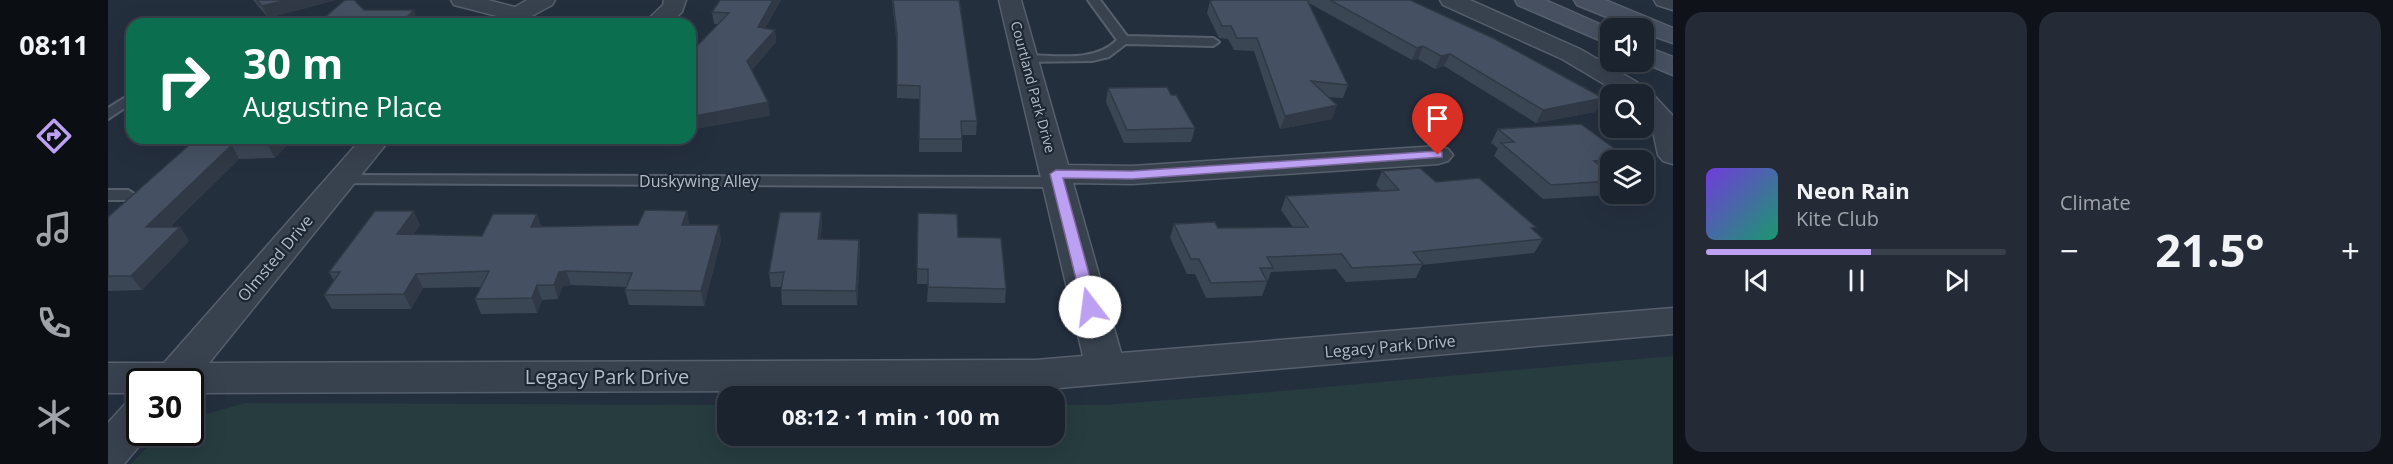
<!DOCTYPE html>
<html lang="en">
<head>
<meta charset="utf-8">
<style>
  body { margin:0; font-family:"Open Sans",sans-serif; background:#242b36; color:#f1f3f6; height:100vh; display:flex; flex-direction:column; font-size:22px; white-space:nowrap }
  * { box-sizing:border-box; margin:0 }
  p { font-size:20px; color:#a0a4aa }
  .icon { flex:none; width:33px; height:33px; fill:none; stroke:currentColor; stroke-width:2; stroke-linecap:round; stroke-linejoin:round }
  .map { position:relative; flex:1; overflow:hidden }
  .panel { display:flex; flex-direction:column; gap:12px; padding:12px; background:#0f1319; width:720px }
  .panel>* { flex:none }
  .banner { position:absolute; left:18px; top:18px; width:570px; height:126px; border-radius:18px; box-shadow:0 6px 24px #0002,0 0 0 2px #39404a; background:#0b6e4f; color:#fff; overflow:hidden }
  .buttons { position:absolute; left:1492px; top:18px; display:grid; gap:12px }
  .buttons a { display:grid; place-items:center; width:54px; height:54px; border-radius:12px; background:#1b232e; box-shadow:0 6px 24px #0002,0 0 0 2px #39404a; font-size:30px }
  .speed { position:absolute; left:18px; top:368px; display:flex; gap:12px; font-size:30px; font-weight:700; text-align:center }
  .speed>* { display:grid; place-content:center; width:78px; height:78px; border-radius:50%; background:#1b232e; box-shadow:0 6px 24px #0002,0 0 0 2px #39404a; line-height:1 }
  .speed .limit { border:3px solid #111; border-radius:9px; background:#fff; color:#111 }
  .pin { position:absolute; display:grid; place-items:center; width:51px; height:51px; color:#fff; margin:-62px -26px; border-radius:50% 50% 50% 0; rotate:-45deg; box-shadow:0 0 6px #0007 }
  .pin .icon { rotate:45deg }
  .me { position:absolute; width:66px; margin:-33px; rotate:345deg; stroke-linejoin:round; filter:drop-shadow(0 0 4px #0008) }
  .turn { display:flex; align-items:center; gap:21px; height:126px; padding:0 18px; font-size:27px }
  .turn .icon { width:78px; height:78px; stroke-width:2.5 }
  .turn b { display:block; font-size:42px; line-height:51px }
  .big { font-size:45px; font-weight:700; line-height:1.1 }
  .panel .widget { flex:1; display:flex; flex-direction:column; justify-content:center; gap:9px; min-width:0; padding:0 21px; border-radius:18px; background:#242b36 }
  .song { display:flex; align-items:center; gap:18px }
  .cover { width:72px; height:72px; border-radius:9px; background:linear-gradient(135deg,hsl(260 70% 55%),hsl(160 70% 35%)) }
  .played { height:6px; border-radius:3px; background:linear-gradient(90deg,#bca0f2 55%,#39404a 55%) }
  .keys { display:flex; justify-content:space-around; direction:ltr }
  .heat { display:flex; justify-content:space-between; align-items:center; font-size:33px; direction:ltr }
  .panel .tiles { flex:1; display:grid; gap:12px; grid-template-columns:repeat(2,1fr) }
  .trip { position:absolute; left:609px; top:386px; width:348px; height:60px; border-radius:18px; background:#1b232e; box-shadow:0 6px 24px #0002,0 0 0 2px #39404a; font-weight:700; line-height:60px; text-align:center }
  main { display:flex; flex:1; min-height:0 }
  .tabs { display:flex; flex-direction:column; width:108px; justify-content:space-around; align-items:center; background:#0b0e12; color:#a0a4aa }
  .tabs .icon { width:42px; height:42px }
  .tabs .on { color:#bca0f2 }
  .tabs b { font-size:27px; color:#f1f3f6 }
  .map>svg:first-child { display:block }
</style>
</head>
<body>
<main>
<nav class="tabs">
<b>08:11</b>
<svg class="icon on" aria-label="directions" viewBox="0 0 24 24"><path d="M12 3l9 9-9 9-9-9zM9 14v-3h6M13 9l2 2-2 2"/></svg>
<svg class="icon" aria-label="music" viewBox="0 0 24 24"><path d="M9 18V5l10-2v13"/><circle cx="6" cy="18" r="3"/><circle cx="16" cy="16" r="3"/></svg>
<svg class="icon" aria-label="phone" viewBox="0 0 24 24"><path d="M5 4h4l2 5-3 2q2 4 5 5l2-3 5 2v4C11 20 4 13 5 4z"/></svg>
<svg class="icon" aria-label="climate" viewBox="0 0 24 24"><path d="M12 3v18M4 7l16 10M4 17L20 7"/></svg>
</nav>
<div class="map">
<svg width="1565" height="464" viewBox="0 0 1565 464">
  <rect width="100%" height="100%" fill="#242f3e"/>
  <path fill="#263c3f" d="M1565 356V464H23C45 442 50 432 82 432L84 418 137 403 619 405 620 435H946L947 405H995L1127 395Z"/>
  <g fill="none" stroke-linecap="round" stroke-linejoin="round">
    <g stroke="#565f6c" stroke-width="4">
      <g id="lane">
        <path d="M980 0H992L1019 36 1105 38 1111 42 1105 46 1018 44 1001 57 984 61 914 62V56L918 55C948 55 986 63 1009 40Z"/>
        <path d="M24 93V103L0 119V108Z"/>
        <path d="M233 175 950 177 958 182 950 187 228 183 225 180 228 177Z"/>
        <path d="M0 190H20L28 195 20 200H0Z"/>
      </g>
    </g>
    <g stroke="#565f6c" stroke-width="3">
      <g id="street">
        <path d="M343 0H380L407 7 419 0H447L444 5 409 24H380L389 16 346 5Z"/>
        <path d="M556 0H578L574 12 561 24H535L555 5Z"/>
        <path d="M891 0H913L960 165 1024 166 1330 146 1340 149 1345 155 1340 161 1330 164 1024 184 965 183 1013 353 1565 308V334L928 390 82 393V381H32V393H0V363H56L254 138H283L101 363 928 360 975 356Z"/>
        <path d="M1332 0H1362L1472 49 1539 88 1565 116V164L1555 161 1550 155 1545 131 1536 115V94H1513L1454 59 1335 5Z"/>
        <path d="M1546 0H1565V10L1549 5Z"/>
        <path d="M32 400V432H43L16 464H0V423L17 404Z"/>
      </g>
    </g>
    <g stroke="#565f6c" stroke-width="3">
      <g id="secondary">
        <path d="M1407 0H1437L1503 29V45L1410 5Z"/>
        <path d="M1466 0H1497L1565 28V43L1536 33V28H1526L1469 5Z"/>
        <path d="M1536 46 1565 57V75L1534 62Z"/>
      </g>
    </g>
    <use href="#lane" fill="#38414e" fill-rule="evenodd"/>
    <use href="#street" fill="#38414e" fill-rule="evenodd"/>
    <use href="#secondary" fill="#465061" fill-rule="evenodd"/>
  </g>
  <g fill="#3b4654">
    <path d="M145 0H228L160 18Z"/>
    <path d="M612 0H673L657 28 667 30 668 42 644 70 660 102 662 116 610 24H606L604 12Z"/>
    <path d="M784 0H851L869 121 868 135H854V152H811L812 99 789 98V46Z"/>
    <path d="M1106 0H1302L1495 98 1487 112 1428 123 1336 66 1327 69 1310 59 1304 60 1199 2 1240 85 1235 98 1219 97 1224 119 1172 129 1146 51 1126 50 1120 39 1111 38 1099 13 1102 1Z"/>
    <path d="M1000 88 1063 95 1087 128 1083 142 1016 143 998 102Z"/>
    <path d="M1390 129 1521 159 1520 160H1503V173H1502L1503 174V193L1502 195 1435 199 1386 156 1390 148 1383 143Z"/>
    <path d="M89 138H186L167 158 131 159 62 227H72L81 241 34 290 0 291V217Z"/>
    <path d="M330 138H413L330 139Z"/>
    <path d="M1274 171 1328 182 1426 231 1435 239 1426 253 1314 265 1308 278 1238 282 1228 269 1163 272 1154 296 1098 298 1087 274H1079L1062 238 1066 224 1110 228 1185 227 1173 210 1178 196 1273 191 1268 185Z"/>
    <path d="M713 212 714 226 712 239 751 240 752 254 749 305H674L673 287H663L661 273Z"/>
    <path d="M810 213 850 237 898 289 897 303 819 302 820 284H809Z"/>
    <path d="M429 214 433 227 582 225 613 240 596 306 521 305 517 290 518 287 463 285 455 286 450 299 434 300 429 313 373 314 367 299 373 287 315 288 303 309H224L216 295 226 281 221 272 312 225 305 235 374 236Z"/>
  </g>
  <g fill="#303945">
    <path d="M179 0H228L160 18 154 6Z"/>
    <path d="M665 0H673L651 40 650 27Z"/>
    <path d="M306 10 310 22 308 24H292Z"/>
    <path d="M667 30 668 42 641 74 639 61Z"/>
    <path d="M1315 46 1310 59 1304 60 1309 48Z"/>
    <path d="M1342 54 1336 66 1327 69 1333 56Z"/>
    <path d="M1495 98 1487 112 1428 123 1435 110Z"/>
    <path d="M660 102 662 116 582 130V117Z"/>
    <path d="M1229 105 1224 119 1172 129 1177 116Z"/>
    <path d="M166 138H186L167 158 160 145Z"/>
    <path d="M124 145 131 159 48 241 38 227Z"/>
    <path d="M306 211 312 225 296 249 289 234Z"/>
    <path d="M579 211 582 225H574Z"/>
    <path d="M713 212 714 226 711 254 710 239Z"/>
    <path d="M429 214 434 228 423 227Z"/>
    <path d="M611 225 613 240 596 306 593 291Z"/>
    <path d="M72 227 81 241 34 290 23 276Z"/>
    <path d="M751 240 752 254 749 305 748 291Z"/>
    <path d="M458 271 463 285 455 286 450 299 446 285 451 272Z"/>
    <path d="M308 274 315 288 303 309 296 294Z"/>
    <path d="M429 285 434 300 429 313 424 298Z"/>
  </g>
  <g fill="#455162" stroke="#303945" stroke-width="1.5">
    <path d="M149 0H179L154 6Z"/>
    <path d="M237 0H246L256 10H306L292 24H209Z"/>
    <path d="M612 0H665L650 27 667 30 639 61 660 102 582 117V53L621 13 604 12Z"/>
    <path d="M785 0H851L869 121H853L854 139H811L812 86 789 85V34Z"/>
    <path d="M1106 0H1199L1240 85 1203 81 1229 105 1177 116 1149 38H1129L1123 26H1114L1102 1Z"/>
    <path d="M1222 0H1302L1385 38 1495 98 1435 110 1342 54 1333 56 1315 46 1309 48Z"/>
    <path d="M1059 87 1063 95H1068L1087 128 1019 130 1000 88Z"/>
    <path d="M1473 124 1521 159 1486 161 1503 174V181L1443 185 1393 143 1406 142 1390 129Z"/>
    <path d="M89 138H166L160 145H124L38 227H72L23 276H0V217Z"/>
    <path d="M1312 168 1328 182 1371 178 1428 227 1423 228 1435 239 1305 252 1315 264 1244 268 1234 254 1159 257 1165 268H1152L1159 281 1103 283 1091 259H1083L1066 224 1107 222 1110 228 1200 227 1178 196 1291 190 1274 171Z"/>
    <path d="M537 210 579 211 574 225H611L593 291 517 290 524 273 458 271 451 272 446 285H429L424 298 367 299 381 271 308 274 296 294 216 295 232 272H221L267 211H306L289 234 374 236 385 214H429L423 227 530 225Z"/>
    <path d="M672 212H713L710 239 751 240 748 291 673 290 676 272 661 273Z"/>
    <path d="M810 213 849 214 850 237 893 238 898 289 820 287V269H809Z"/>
  </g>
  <path fill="#bca0f2" stroke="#7a689d" stroke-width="1.5" d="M1330 151 1334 152V157L1024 179 955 178 990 307 982 313 975 307 942 174 948 170 1024 171Z"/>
  <g text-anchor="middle" stroke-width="4.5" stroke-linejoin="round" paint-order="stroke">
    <g font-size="14" fill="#b4bcc9" stroke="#1d2633">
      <text transform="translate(925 87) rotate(75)" y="5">Courtland Park Drive</text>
    </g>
    <g font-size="16" fill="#b4bcc9" stroke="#1d2633">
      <text x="591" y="187">Duskywing Alley</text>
      <text transform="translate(167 258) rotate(-50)" y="6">Olmsted Drive</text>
      <text transform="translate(1282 346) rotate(-5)" y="6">Legacy Park Drive</text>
    </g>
    <g font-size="20" fill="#b4bcc9" stroke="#1d2633">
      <text x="499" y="384">Legacy Park Drive</text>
    </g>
  </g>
</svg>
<div class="buttons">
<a><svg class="icon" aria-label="sound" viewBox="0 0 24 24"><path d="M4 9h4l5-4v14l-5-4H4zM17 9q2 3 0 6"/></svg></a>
<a><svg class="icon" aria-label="search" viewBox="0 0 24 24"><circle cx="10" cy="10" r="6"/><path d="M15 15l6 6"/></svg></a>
<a><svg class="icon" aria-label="layers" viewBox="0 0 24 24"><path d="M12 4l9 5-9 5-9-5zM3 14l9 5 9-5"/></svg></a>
</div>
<div class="speed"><div class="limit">30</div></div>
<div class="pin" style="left:1330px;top:155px;background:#d93025"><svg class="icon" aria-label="arrive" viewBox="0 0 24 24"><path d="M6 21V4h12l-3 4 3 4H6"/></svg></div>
<svg class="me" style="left:982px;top:307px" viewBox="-20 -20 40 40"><circle r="19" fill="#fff"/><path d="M0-13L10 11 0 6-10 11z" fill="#bca0f2"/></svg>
<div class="trip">08:12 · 1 min · 100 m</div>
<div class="banner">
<div class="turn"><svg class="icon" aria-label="right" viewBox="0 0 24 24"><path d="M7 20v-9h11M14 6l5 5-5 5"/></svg><div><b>30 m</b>Augustine Place</div></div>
</div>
</div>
<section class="panel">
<div class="tiles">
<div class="widget">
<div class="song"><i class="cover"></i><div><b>Neon Rain</b><p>Kite Club</p></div></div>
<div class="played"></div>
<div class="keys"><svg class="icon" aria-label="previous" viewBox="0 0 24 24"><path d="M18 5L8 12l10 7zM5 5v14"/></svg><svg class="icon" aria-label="pause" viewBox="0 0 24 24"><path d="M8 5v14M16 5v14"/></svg><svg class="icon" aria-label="next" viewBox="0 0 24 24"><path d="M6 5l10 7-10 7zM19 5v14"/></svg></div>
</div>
<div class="widget"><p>Climate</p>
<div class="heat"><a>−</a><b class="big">21.5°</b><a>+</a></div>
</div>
</div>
</section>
</main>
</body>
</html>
